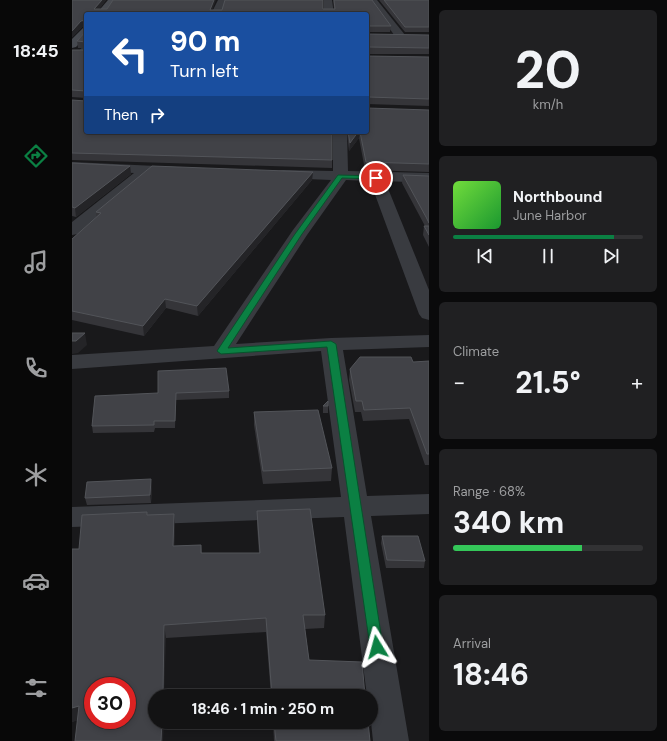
<!DOCTYPE html>
<html lang="en">
<head>
<meta charset="utf-8">
<style>
  body { margin:0; font-family:"DM Sans",sans-serif; background:#202022; color:#f1f3f6; height:100vh; display:flex; flex-direction:column; font-size:15px; white-space:nowrap }
  * { box-sizing:border-box; margin:0 }
  p { font-size:13px; color:#9d9ea0 }
  .icon { flex:none; width:22px; height:22px; fill:none; stroke:currentColor; stroke-width:2; stroke-linecap:round; stroke-linejoin:round }
  .map { position:relative; flex:1; overflow:hidden }
  .drawer { display:flex; flex-direction:column; gap:10px; padding:10px; background:#0a0a0b; width:238px }
  .drawer>* { flex:none }
  .banner { position:absolute; left:12px; top:12px; width:285px; height:122px; border-radius:4px; box-shadow:0 2px 6px #0003,0 0 0 1px #323234; background:#1a4fa0; color:#fff; overflow:hidden }
  .speed { position:absolute; left:12px; top:677px; display:flex; gap:8px; font-size:20px; font-weight:700; text-align:center }
  .speed>* { display:grid; place-content:center; width:52px; height:52px; border-radius:50%; background:#131314; box-shadow:0 2px 6px #0003,0 0 0 1px #323234; line-height:1 }
  .speed .limit { border:6px solid #d22; background:#fff; color:#111 }
  .pin { position:absolute; display:grid; place-items:center; width:34px; height:34px; color:#fff; margin:-17px; border:2px solid #fff; border-radius:50%; box-shadow:0 1px 4px #0007 }
  .me { position:absolute; width:44px; margin:-22px; rotate:352deg; stroke-linejoin:round; filter:drop-shadow(0 0 3px #0008) }
  .turn { display:flex; align-items:center; gap:14px; height:84px; padding:0 20px; font-size:18px }
  .turn .icon { width:52px; height:52px; stroke-width:2.5 }
  .turn b { display:block; font-size:28px; line-height:34px }
  .then { display:flex; align-items:center; height:38px; padding:0 20px; background:#0003; gap:8px; font-size:15px }
  .big { font-size:30px; font-weight:700; line-height:1.1 }
  .drawer .card { flex:1; display:flex; flex-direction:column; justify-content:center; gap:6px; min-width:0; padding:0 14px; border-radius:6px; background:#202022 }
  .drawer .dial { align-items:center; gap:0 }
  .dial b { font-size:52px; line-height:1 }
  .song { display:flex; align-items:center; gap:12px }
  .cover { width:48px; height:48px; border-radius:6px; background:linear-gradient(135deg,hsl(100 70% 55%),hsl(130 70% 35%)) }
  .played { height:4px; border-radius:2px; background:linear-gradient(90deg,#0b8043 85%,#323234 85%) }
  .keys { display:flex; justify-content:space-around; direction:ltr }
  .heat { display:flex; justify-content:space-between; align-items:center; font-size:22px; direction:ltr }
  .charge { height:6px; border-radius:3px; background:linear-gradient(90deg,#34c759 68%,#323234 0) }
  .trip { position:absolute; left:76px; top:689px; width:230px; height:40px; border-radius:20px; background:#131314; box-shadow:0 2px 6px #0003,0 0 0 1px #323234; font-weight:700; line-height:40px; text-align:center }
  main { display:flex; flex:1; min-height:0 }
  .dock { display:flex; flex-direction:column; width:72px; justify-content:space-around; align-items:center; background:#080808; color:#9d9ea0 }
  .dock .icon { width:28px; height:28px }
  .dock .selected { color:#0b8043 }
  .dock b { font-size:18px; color:#f1f3f6 }
  .map>svg:first-child { display:block }
</style>
</head>
<body>
<main>
<nav class="dock">
<b>18:45</b>
<svg class="icon selected" aria-label="directions" viewBox="0 0 24 24"><path d="M12 3l9 9-9 9-9-9zM9 14v-3h6M13 9l2 2-2 2"/></svg>
<svg class="icon" aria-label="music" viewBox="0 0 24 24"><path d="M9 18V5l10-2v13"/><circle cx="6" cy="18" r="3"/><circle cx="16" cy="16" r="3"/></svg>
<svg class="icon" aria-label="phone" viewBox="0 0 24 24"><path d="M5 4h4l2 5-3 2q2 4 5 5l2-3 5 2v4C11 20 4 13 5 4z"/></svg>
<svg class="icon" aria-label="climate" viewBox="0 0 24 24"><path d="M12 3v18M4 7l16 10M4 17L20 7"/></svg>
<svg class="icon" aria-label="car" viewBox="0 0 24 24"><path d="M5 17H2v-5l4-1 3-4h7l3 4 3 1v5h-3M9 17h6M6 11h13"/><circle cx="7" cy="17" r="2"/><circle cx="17" cy="17" r="2"/></svg>
<svg class="icon" aria-label="filters" viewBox="0 0 24 24"><path d="M4 7h16M4 17h16"/><circle cx="9" cy="7" r="2"/><circle cx="15" cy="17" r="2"/></svg>
</nav>
<div class="map">
<svg width="357" height="741" viewBox="0 0 357 741">
  <rect width="100%" height="100%" fill="#19191b"/>
  <g fill="none" stroke-linecap="round" stroke-linejoin="round">
    <path fill="#2e3840" fill-rule="evenodd" d="M13 44H14V47L0 63V59Z"/>
    <g fill="#393b40" fill-rule="evenodd">
      <path d="M146 0H154L149 14H139Z"/>
      <path d="M252 0H260L262 14H252Z"/>
      <path d="M297 0H305L333 35 334 37 333 39H325Z"/>
      <path d="M261 132H275L276 171 357 173V183L313 181 357 290V320L350 318 347 314 298 181 274 180 235 235 164 344 259 338 357 335V347L271 350 295 496 357 494V514L299 516 337 741H301L299 722V696H295L272 517 0 527V507L269 497 249 351 0 369V355L142 346 221 230 259 180 211 178 206 177 204 174 206 171 211 170 261 171Z"/>
      <path d="M0 162 105 167 110 168 112 171 110 174H79L6 234 0 235V222L62 173 0 170Z"/>
    </g>
    <g fill="#474a50" fill-rule="evenodd">
      <path d="M36 0H45L34 14H24Z"/>
      <path d="M14 27V36L4 47 0 48V39L11 28Z"/>
    </g>
  </g>
  <g fill="#353539">
    <path d="M0 0H34L27 9 140 10 262 9 261 0H300L319 26 318 32H295L14 14V26L10 27 0 37Z"/>
    <path d="M307 0H357V32H333Z"/>
    <path d="M14 31V48H6L5 41Z"/>
    <path d="M295 34 357 35V54H295Z"/>
    <path d="M0 50H14V98L0 97Z"/>
    <path d="M295 56 357 57V106L295 104Z"/>
    <path d="M0 100 260 160V168L0 160Z"/>
    <path d="M357 110V172L293 170 287 138 277 151 275 132H295Z"/>
    <path d="M0 163 58 166 59 174 4 217 0 216Z"/>
    <path d="M241 172 240 180 126 316 94 308 72 336 0 320V239L24 217V212Z"/>
    <path d="M331 175 357 176V247L351 235 352 226H353L330 183Z"/>
    <path d="M357 361V465H353L337 419 291 421 289 412H283L277 380 278 369Z"/>
    <path d="M157 391V398L104 400 103 428H83L82 432 21 433 20 426 86 393Z"/>
    <rect x="251" y="406" width="5" height="7"/>
    <path d="M182 412 260 468 259 481 191 484 182 425Z"/>
    <path d="M80 486 79 503 15 505 13 498Z"/>
    <path d="M185 511 253 615 252 628 233 629 237 660 293 696H199L194 632 94 638 5 720 0 722 7 549 75 512 76 515 103 527 102 546 129 545 130 553H187L185 525Z"/>
    <path d="M310 536 353 561 352 568H314L309 543Z"/>
    <path d="M201 722H296L298 741H202Z"/>
  </g>
  <g fill="#242427">
    <path d="M30 0H34L24 14 22 9Z"/>
    <path d="M142 0H144L139 14 138 10Z"/>
    <path d="M14 20V26L10 27 0 37V31L9 21Z"/>
    <path d="M286 132H288L287 138 277 151 278 143Z"/>
    <path d="M58 166 59 174 4 217 3 208Z"/>
    <path d="M241 172 240 180 126 316 125 306Z"/>
    <path d="M93 299 94 308 72 336 71 326Z"/>
    <path d="M13 333 15 345 6 353 0 354V341Z"/>
    <path d="M79 479 80 486 79 503 78 495Z"/>
    <path d="M102 514 103 527 102 560 101 546Z"/>
    <path d="M92 625 94 638 92 696H91Z"/>
    <path d="M7 706 11 719 0 722V708Z"/>
    <path d="M90 722H92L91 741H89Z"/>
  </g>
  <g fill="#414247" stroke="#525459" fill-rule="evenodd">
    <path d="M0 0H30L22 9H35L41 0H142L138 10H150L153 0H251V9H263L262 0H300L319 26H295V29V14H14V20L9 21 0 31Z"/>
    <path d="M312 0H357V27H333Z"/>
    <path d="M14 31V42L5 41Z"/>
    <path d="M295 34 357 35V48L296 47 295 52Z"/>
    <path d="M0 50H14V91L0 90Z"/>
    <path d="M295 56 357 57V99L296 97 295 104Z"/>
    <path d="M0 100 14 101V132H260V160L0 153Z"/>
    <path d="M295 108 357 110V164L294 162 288 132H295Z"/>
    <path d="M276 132H286L278 143Z"/>
    <path d="M0 163 58 166 3 208 0 207Z"/>
    <path d="M80 166 241 172 125 306 93 299 71 326 0 311V239L29 213 24 212Z"/>
    <path d="M331 175 357 176V223L354 217Z"/>
    <path d="M352 226H357V235Z"/>
    <path d="M0 333H13L4 341H0Z"/>
    <path d="M288 357H339L341 362 357 361V454H355L338 408 292 410 290 401H284L278 369Z"/>
    <path d="M154 368 157 391 104 393 103 421H82V425L20 426 23 396 86 393V371Z"/>
    <path d="M256 401V406H251Z"/>
    <path d="M246 410 260 468 191 471 182 412Z"/>
    <path d="M79 479 78 495 13 498 15 482Z"/>
    <path d="M238 509 253 615H231L237 660 290 662 293 696H200L194 618 92 625 91 696H83V722H90L89 741H3L7 706 0 708V549H7L10 515 75 512V515L102 514 101 546 129 545V553H188L185 511ZM21 686H55V720H21Z"/>
    <path d="M310 536H346L353 561 315 560Z"/>
    <path d="M202 722H296L298 741H204Z"/>
  </g>
  <path fill="#0b8043" stroke="#07532c" d="M266 175 304 176 307 178 304 179 270 178 230 234 156 348 259 341 264 344 311 647 309 651 305 653 300 651 298 647 255 347 149 354 145 351 223 234Z"/>
</svg>
<div class="speed"><div class="limit">30</div></div>
<div class="pin" style="left:304px;top:178px;background:#d93025"><svg class="icon" aria-label="arrive" viewBox="0 0 24 24"><path d="M6 21V4h12l-3 4 3 4H6"/></svg></div>
<svg class="me" style="left:305px;top:647px" viewBox="-20 -20 40 40"><path d="M0-17L14 15 0 8-14 15z" fill="#0b8043" stroke="#fff" stroke-width="4"/></svg>
<div class="trip">18:46 · 1 min · 250 m</div>
<div class="banner">
<div class="turn"><svg class="icon" aria-label="left" viewBox="0 0 24 24"><path d="M17 20v-9H6M10 6l-5 5 5 5"/></svg><div><b>90 m</b>Turn left</div></div>
<div class="then">Then<svg class="icon" aria-label="right" viewBox="0 0 24 24"><path d="M7 20v-9h11M14 6l5 5-5 5"/></svg></div>
</div>
</div>
<section class="drawer">
<div class="card dial"><b>20</b><p>km/h</p></div>
<div class="card">
<div class="song"><i class="cover"></i><div><b>Northbound</b><p>June Harbor</p></div></div>
<div class="played"></div>
<div class="keys"><svg class="icon" aria-label="previous" viewBox="0 0 24 24"><path d="M18 5L8 12l10 7zM5 5v14"/></svg><svg class="icon" aria-label="pause" viewBox="0 0 24 24"><path d="M8 5v14M16 5v14"/></svg><svg class="icon" aria-label="next" viewBox="0 0 24 24"><path d="M6 5l10 7-10 7zM19 5v14"/></svg></div>
</div>
<div class="card"><p>Climate</p>
<div class="heat"><a>−</a><b class="big">21.5°</b><a>+</a></div>
</div>
<div class="card"><p>Range · 68%</p><b class="big">340 km</b><div class="charge"></div></div>
<div class="card"><p>Arrival</p><b class="big">18:46</b></div>
</section>
</main>
</body>
</html>
